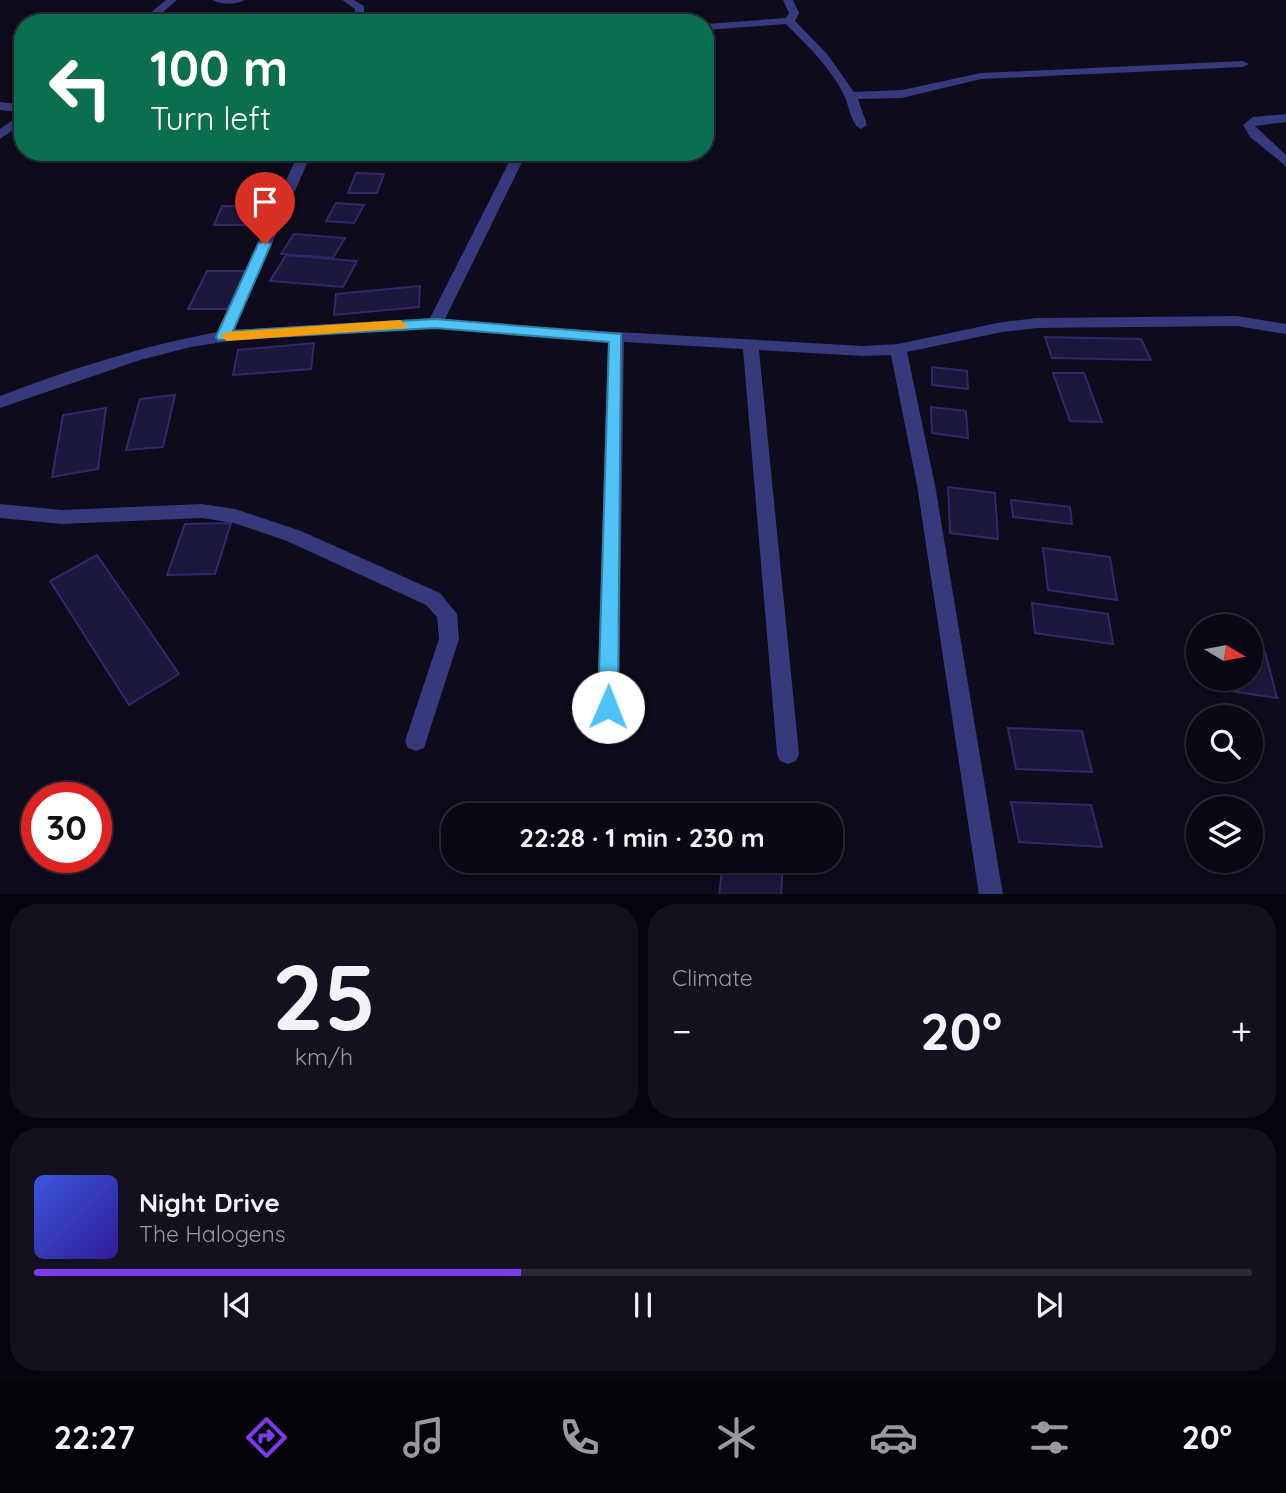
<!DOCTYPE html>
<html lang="en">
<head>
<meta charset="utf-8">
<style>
  body { margin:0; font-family:Quicksand,sans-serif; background:#13111e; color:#f1f3f6; height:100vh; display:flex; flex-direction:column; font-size:26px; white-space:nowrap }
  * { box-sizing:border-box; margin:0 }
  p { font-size:23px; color:#999aa0 }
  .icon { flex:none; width:38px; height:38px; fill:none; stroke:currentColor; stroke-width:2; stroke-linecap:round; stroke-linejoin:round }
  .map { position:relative; height:894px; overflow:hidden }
  .sheet { display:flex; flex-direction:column; gap:10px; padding:10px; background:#06040c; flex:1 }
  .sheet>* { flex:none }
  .guide { position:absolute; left:14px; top:14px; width:700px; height:147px; border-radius:28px; box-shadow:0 4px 10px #0003,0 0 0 2px #2a2934; background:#0b6e4f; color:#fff; overflow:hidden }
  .needle { width:46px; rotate:100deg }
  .controls { position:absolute; left:1186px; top:614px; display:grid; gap:14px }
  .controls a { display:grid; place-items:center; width:77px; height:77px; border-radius:50%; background:#0a0815; box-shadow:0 4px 10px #0003,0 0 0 2px #2a2934; font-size:35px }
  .speed { position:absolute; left:21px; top:782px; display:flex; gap:14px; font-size:35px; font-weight:700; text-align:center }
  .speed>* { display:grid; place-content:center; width:91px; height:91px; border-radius:50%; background:#0a0815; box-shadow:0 4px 10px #0003,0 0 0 2px #2a2934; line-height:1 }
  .speed .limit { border:10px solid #d22; background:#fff; color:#111 }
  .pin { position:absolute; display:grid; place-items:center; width:60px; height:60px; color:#fff; margin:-72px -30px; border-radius:50% 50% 50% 0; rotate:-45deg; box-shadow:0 0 7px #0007 }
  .pin .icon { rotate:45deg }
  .me { position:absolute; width:77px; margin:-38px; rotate:1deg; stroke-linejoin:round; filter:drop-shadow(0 0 5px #0008) }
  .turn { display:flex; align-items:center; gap:24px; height:147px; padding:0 21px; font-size:32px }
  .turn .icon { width:91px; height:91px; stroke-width:2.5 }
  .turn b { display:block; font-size:49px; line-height:60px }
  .big { font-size:52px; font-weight:700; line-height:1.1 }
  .sheet .widget { flex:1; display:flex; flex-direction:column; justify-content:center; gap:10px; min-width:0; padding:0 24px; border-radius:28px; background:#13111e }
  .sheet .dial { align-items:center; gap:0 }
  .dial b { font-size:91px; line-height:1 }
  .song { display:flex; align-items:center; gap:21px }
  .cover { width:84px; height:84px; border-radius:10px; background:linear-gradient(135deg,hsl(230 70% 55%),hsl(250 70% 35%)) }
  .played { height:7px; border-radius:4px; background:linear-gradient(90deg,#7c3aed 40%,#2a2934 40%) }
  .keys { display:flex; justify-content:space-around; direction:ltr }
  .heat { display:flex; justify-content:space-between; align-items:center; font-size:38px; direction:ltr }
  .sheet .tiles { flex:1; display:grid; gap:10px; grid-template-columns:1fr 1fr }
  .widget:last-child { grid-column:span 2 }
  .trip { position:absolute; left:441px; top:803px; width:402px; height:70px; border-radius:28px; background:#0a0815; box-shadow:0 4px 10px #0003,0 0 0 2px #2a2934; font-weight:700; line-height:70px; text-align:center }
  .menu { display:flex; height:112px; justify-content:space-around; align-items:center; background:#040308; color:#999aa0 }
  .menu .icon { width:49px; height:49px }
  .menu .on { color:#7c3aed }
  .menu b { font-size:32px; color:#f1f3f6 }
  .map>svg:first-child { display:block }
</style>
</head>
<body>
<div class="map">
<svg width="1286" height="895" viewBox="0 0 1286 895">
  <rect width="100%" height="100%" fill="#0d0b1c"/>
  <g fill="#1c173d" stroke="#302969" stroke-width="2">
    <path d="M175 16 208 18 204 23H168Z"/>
    <path d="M356 173 384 174 377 193H348Z"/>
    <path d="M336 203 364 205 354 223 326 221Z"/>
    <path d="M222 206H277L270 225H214Z"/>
    <path d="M294 234 345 238 333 258 281 254Z"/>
    <path d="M286 255 357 261 343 287 270 281Z"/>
    <path d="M207 271H245L228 309H188Z"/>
    <path d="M420 286 419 307 334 315 336 294Z"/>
    <path d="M1045 337 1141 339 1151 360 1052 358Z"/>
    <path d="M314 343 311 369 233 375 238 350Z"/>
    <path d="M932 367 967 371 968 389 932 385Z"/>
    <path d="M1053 373H1084L1102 422 1070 421Z"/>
    <path d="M175 395 163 447 126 450 140 399Z"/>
    <path d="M931 407 966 411 968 438 932 433Z"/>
    <path d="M106 408 98 469 52 477 63 415Z"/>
    <path d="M948 487 995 493 998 539 950 533Z"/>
    <path d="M1011 500 1070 507 1072 524 1013 517Z"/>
    <path d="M231 523 215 574 167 575 185 524Z"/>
    <path d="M1043 548 1110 557 1117 600 1048 590Z"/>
    <path d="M97 555 179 674 129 705 50 581Z"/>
    <path d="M1032 603 1108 614 1113 644 1035 633Z"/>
    <path d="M1251 650 1265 652 1277 698 1211 688 1209 679H1251Z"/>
    <path d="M1008 728 1082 731 1092 772 1016 769Z"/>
    <path d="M1011 802 1091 805 1102 847 1019 842Z"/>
    <path d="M723 861 783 862 781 895H719Z"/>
  </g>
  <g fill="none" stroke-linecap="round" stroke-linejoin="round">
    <g fill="#36397b" fill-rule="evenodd">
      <path d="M166 0H177L150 23H138Z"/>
      <path d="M213 0H244C237 5 220 5 213 0Z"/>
      <path d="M342 0H354L364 6V23H354L355 9Z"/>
      <path d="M783 0H793L799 13 795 21 827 54 854 92 902 90 981 73 1243 61 1249 64 1243 67 981 79 902 98 858 99 867 125 861 129C851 125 849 105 844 95 830 67 808 46 786 24L705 30V24L786 18 789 13Z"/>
      <path d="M0 102 23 105V113L0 110Z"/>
      <path d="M23 113V123L0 139V129Z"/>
      <path d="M1286 114V122L1255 126 1286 155V166L1250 137 1243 125 1253 117Z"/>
      <path d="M299 152H312L234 330 430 318 514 152H527L445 319 530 327 863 346 898 344 1002 322 1037 318 1237 316 1286 324V334L1237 326 1037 328 1002 332 907 352 935 485 1003 895H979L917 485 891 355 863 356 759 350 799 754 796 761 788 764 780 761 777 754 743 349 624 342 619 707 616 714 608 717 600 714 597 707 608 342 435 328 243 339 191 347 140 360 0 408V396C71 369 142 346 217 332Z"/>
      <path d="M0 504 62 510 202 504 235 509 301 531 440 593 457 614 459 639 424 748 416 751 408 748 405 741 439 639 437 617 426 605 287 541 234 523 202 518 62 524 0 518Z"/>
    </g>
  </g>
  <path fill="#4fc3f7" stroke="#337fa1" stroke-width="2" d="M265 241 271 244 233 331 435 319 621 334 618 707 615 713 608 716 601 713 598 707 609 342 435 328 218 340 216 337 258 244Z"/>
  <path fill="#f59e0b" d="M400 320 407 325 405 328 227 341 220 336 227 332Z"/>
</svg>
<div class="controls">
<a><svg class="needle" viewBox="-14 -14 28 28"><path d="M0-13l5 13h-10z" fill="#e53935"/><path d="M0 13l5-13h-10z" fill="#999aa0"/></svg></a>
<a><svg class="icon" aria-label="search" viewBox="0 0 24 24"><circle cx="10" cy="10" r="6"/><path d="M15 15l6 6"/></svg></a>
<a><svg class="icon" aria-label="layers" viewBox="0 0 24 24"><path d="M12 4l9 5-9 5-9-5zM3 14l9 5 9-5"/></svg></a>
</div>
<div class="speed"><div class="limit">30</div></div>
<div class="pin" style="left:265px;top:244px;background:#d93025"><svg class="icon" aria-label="arrive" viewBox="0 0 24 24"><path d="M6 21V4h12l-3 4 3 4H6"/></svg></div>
<svg class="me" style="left:608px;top:707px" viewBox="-20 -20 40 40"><circle r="19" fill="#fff"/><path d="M0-13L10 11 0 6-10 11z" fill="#4fc3f7"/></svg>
<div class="trip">22:28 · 1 min · 230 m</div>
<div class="guide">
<div class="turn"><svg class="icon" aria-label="left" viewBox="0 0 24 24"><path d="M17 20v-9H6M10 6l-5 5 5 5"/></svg><div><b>100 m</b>Turn left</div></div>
</div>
</div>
<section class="sheet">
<div class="tiles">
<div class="widget dial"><b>25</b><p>km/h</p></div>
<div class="widget"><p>Climate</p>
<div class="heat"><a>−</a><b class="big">20°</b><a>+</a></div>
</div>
<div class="widget">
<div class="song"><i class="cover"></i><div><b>Night Drive</b><p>The Halogens</p></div></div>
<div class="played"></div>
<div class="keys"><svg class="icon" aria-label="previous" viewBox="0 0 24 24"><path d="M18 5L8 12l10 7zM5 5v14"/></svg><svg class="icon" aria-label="pause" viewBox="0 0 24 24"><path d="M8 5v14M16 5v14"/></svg><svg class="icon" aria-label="next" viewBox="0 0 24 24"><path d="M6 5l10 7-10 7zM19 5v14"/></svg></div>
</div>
</div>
</section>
<nav class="menu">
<b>22:27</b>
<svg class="icon on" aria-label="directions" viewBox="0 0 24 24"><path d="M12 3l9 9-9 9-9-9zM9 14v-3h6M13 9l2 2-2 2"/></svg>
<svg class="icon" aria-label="music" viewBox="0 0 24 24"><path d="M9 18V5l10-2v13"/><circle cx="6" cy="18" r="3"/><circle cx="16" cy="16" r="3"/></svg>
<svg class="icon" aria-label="phone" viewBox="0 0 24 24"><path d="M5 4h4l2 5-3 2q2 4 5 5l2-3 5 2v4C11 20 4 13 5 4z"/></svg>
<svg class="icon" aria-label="climate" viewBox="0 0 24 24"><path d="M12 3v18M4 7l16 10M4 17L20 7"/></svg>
<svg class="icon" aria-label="car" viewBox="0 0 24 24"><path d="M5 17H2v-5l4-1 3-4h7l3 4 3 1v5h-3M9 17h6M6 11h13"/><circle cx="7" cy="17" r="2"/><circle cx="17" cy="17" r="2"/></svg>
<svg class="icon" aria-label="filters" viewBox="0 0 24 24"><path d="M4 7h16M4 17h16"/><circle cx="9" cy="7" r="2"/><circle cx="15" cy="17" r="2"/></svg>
<b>20°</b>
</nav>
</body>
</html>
